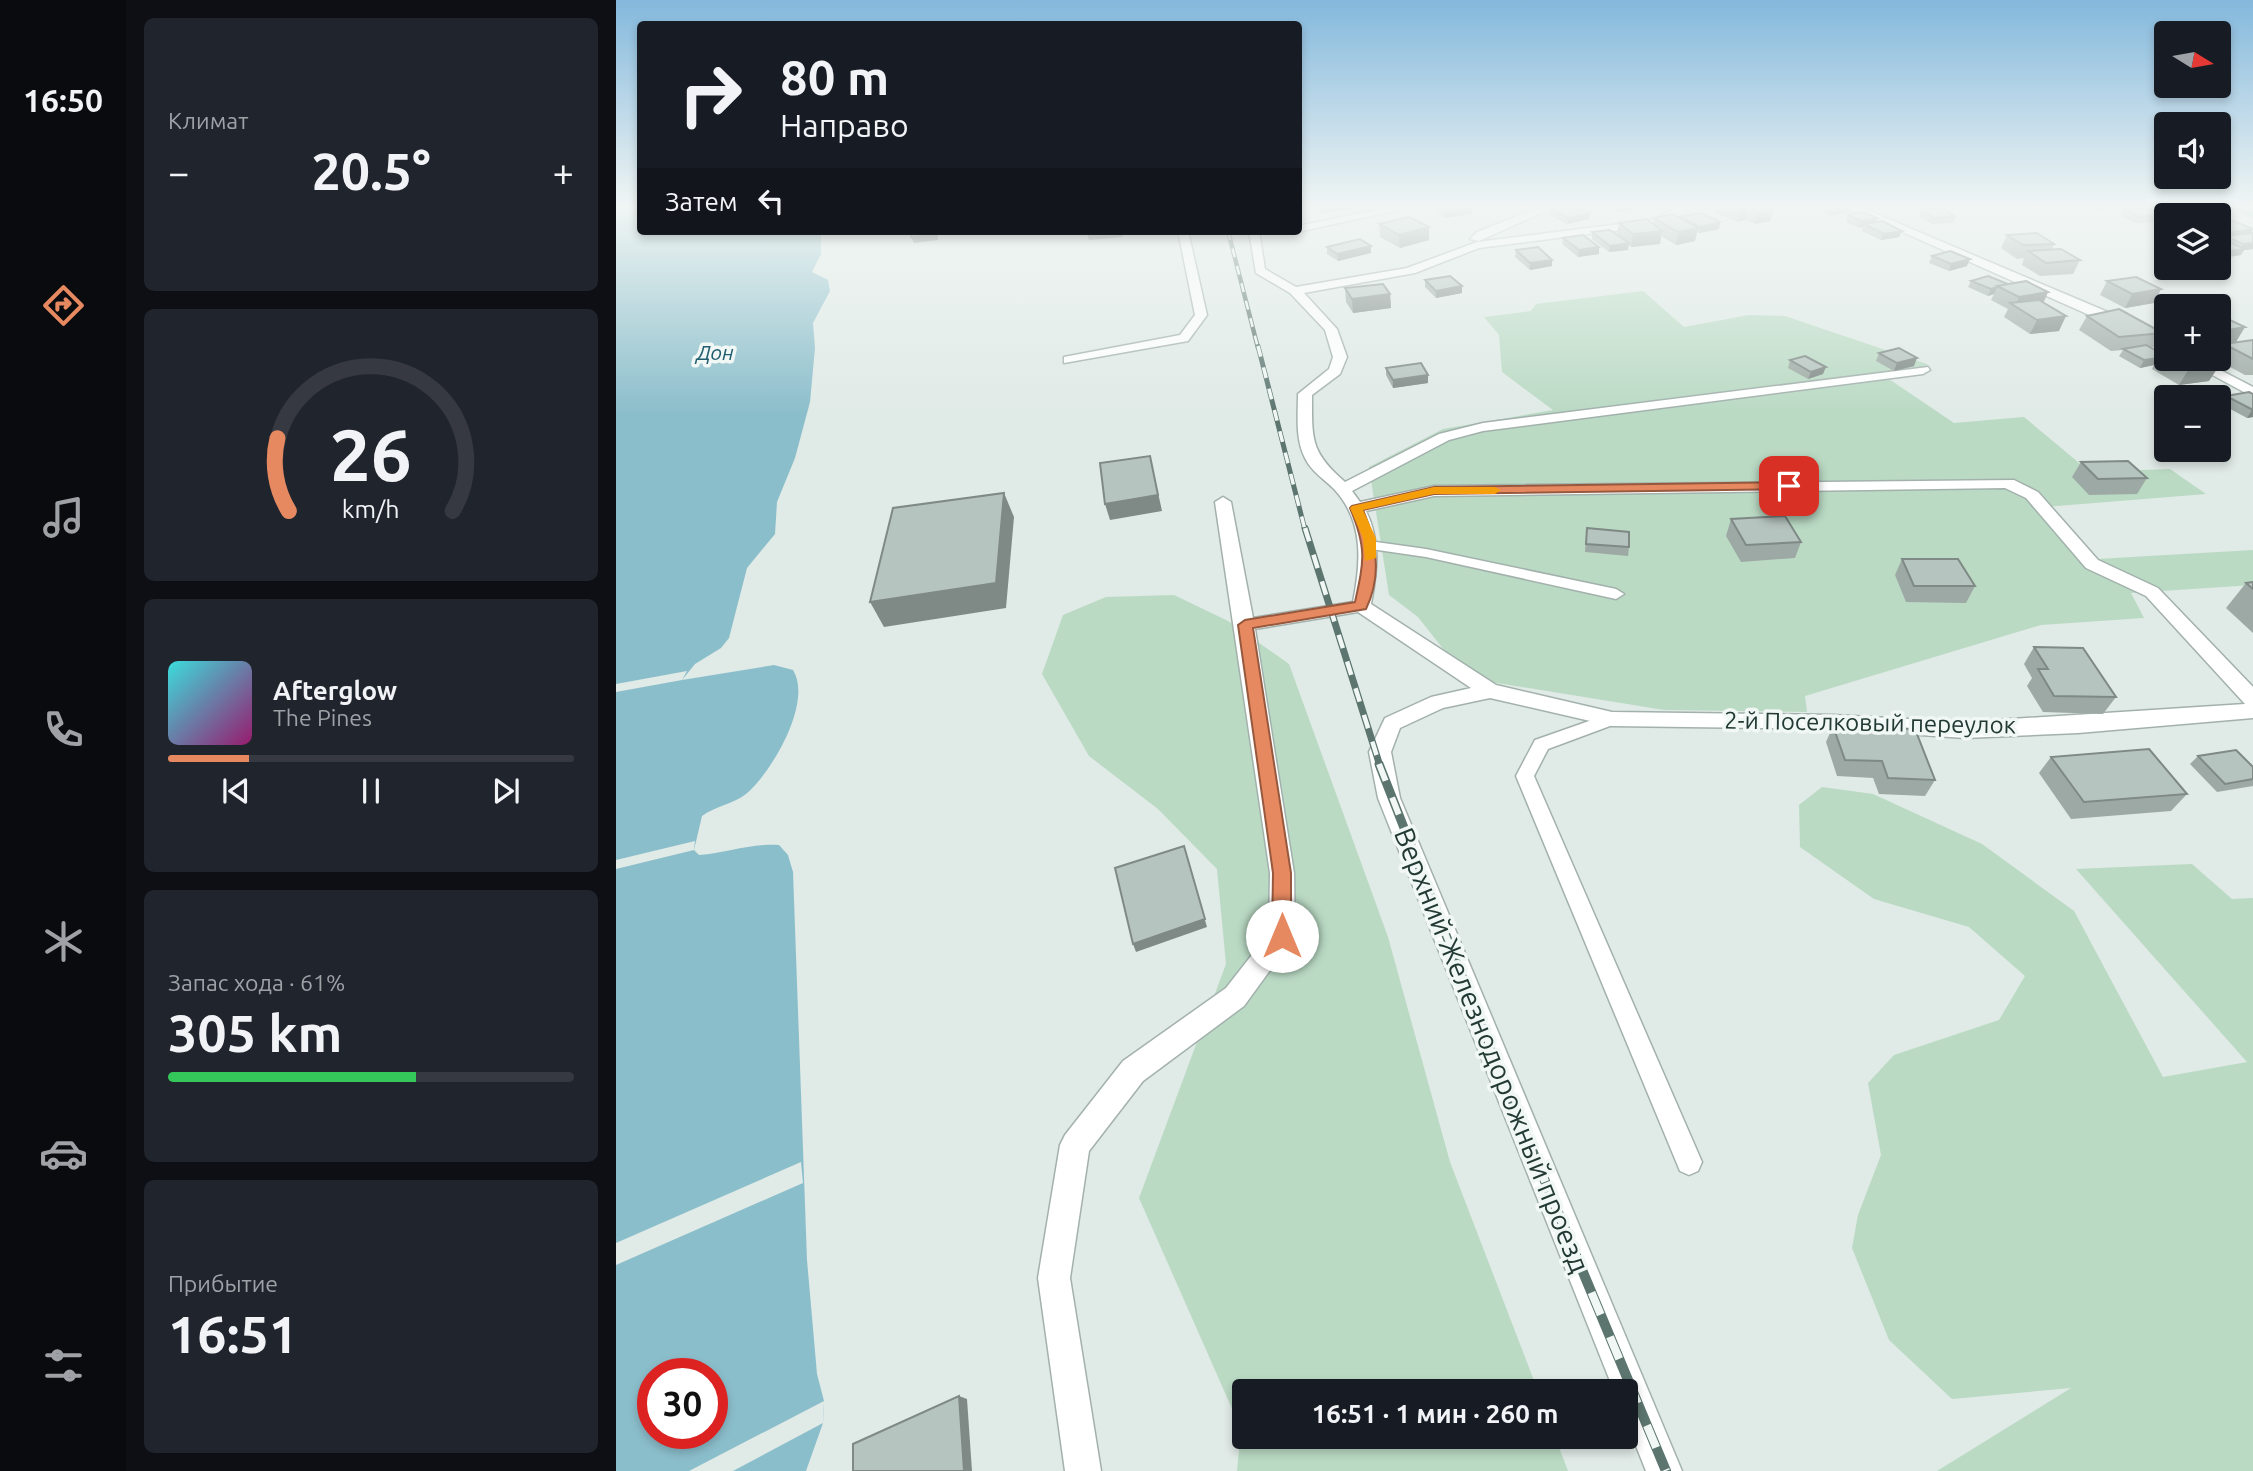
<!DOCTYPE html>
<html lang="ru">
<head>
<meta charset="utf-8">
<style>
  body { margin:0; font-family:Ubuntu,sans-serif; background:#20242c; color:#f1f3f6; height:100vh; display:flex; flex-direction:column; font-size:26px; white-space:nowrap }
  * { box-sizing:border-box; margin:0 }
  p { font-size:23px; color:#9ea1a6 }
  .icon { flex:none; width:38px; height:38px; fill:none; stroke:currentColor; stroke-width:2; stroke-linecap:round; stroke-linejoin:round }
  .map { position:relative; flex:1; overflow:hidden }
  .details { display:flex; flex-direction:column; gap:18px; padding:18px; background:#0d0f14; width:490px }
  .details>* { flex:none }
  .banner { position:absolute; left:21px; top:21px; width:665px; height:214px; border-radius:7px; box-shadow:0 4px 10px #0003; background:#171b24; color:#f1f3f6; overflow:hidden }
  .needle { width:46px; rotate:101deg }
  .fabs { position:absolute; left:1538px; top:21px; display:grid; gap:14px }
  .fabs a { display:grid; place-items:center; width:77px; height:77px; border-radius:7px; background:#171b24; box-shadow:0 4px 10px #0003; font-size:35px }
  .speed { position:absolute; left:21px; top:1358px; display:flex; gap:14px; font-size:35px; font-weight:700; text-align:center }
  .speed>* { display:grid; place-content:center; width:91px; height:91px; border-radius:50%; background:#171b24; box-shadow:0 4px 10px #0003; line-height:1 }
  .speed .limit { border:10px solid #d22; background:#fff; color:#111 }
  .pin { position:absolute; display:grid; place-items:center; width:60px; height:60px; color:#fff; margin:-30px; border-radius:14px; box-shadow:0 4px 10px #0006 }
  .me { position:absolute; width:77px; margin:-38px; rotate:0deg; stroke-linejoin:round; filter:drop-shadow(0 0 5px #0008) }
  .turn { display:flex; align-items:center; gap:24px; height:147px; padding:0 28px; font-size:32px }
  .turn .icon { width:91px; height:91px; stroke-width:2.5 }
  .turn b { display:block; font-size:49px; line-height:60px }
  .then { display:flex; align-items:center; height:66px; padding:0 28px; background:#0003; gap:14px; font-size:26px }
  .big { font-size:52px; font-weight:600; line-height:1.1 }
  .details .tile { flex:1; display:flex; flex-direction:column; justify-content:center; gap:10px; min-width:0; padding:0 24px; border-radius:10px; background:#20242c }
  .details .dial { align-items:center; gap:0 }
  .dial svg { height:182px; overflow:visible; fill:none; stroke:#363941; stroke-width:7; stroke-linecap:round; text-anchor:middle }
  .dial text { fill:#f1f3f6; stroke:none }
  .song { display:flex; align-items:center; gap:21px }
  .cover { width:84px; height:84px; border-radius:10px; background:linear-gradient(135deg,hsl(180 70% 55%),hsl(320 70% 35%)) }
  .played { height:7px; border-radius:4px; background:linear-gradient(90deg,#e78960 20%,#363941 20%) }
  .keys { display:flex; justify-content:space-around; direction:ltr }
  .heat { display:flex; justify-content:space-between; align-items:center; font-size:38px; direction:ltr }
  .charge { height:10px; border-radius:5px; background:linear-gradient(90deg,#34c759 61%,#363941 0) }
  .trip { position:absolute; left:616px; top:1379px; width:406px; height:70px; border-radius:7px; background:#171b24; box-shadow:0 4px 10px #0003; font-weight:600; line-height:70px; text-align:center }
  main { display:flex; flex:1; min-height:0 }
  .dock { display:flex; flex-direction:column; width:126px; justify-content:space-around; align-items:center; background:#090b0e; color:#9ea1a6 }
  .dock .icon { width:49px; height:49px }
  .dock .active { color:#e78960 }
  .dock b { font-size:32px; color:#f1f3f6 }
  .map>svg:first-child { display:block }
</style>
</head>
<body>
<main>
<nav class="dock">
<b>16:50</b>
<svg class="icon active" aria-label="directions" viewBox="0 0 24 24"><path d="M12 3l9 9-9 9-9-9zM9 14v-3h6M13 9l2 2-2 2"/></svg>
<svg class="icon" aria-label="music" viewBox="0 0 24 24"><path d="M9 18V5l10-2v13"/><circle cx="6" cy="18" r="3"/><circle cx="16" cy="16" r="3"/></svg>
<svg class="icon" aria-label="phone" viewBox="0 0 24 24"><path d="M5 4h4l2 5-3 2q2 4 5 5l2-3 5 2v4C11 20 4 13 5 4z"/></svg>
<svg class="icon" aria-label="climate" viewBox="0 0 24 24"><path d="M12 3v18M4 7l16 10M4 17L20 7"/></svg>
<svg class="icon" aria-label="car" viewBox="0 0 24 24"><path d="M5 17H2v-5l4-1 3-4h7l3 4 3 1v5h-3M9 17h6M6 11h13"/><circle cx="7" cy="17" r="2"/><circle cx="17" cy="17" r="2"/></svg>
<svg class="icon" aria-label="filters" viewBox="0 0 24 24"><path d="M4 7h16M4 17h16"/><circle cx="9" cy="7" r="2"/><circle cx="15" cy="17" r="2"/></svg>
</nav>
<section class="details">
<div class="tile"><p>Климат</p>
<div class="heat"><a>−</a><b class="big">20.5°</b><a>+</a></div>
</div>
<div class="tile dial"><svg viewBox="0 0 100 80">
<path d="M14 69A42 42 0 1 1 86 69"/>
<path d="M14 69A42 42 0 0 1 9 37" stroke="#e78960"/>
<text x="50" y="56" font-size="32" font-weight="700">26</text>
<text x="50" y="72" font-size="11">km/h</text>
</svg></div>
<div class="tile">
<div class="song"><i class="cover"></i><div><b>Afterglow</b><p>The Pines</p></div></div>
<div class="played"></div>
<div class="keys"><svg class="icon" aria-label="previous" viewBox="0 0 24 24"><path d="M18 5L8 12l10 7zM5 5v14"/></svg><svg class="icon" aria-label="pause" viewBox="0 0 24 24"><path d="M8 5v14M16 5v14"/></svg><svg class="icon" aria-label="next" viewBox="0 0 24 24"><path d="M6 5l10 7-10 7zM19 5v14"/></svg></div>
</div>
<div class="tile"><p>Запас хода · 61%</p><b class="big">305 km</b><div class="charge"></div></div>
<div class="tile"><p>Прибытие</p><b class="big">16:51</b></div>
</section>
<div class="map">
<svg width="1637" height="1471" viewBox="0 0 1637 1471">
  <rect width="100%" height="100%" fill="#e0eae6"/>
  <g fill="#badac4">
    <path d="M1027 291 1068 327 1133 315 1169 316 1311 364 1312 367 1267 375 1338 423 1408 417 1474 472 1554 469 1590 494 1429 507 1481 559 1637 550V585L1515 593 1528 618 1425 625 1189 696 1191 712 1048 710 850 678 802 617 773 595 753 467 827 429 937 410 886 372 883 335 868 317 915 311 920 304Z"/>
    <path d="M558 595 612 621 673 664 772 937 834 1162 922 1391H628V1437H939L952 1471H621L625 1429 523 1198 610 964 601 869 542 809 473 756 426 674 447 615 490 597Z"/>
    <path d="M1206 787 1257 794 1366 844 1458 911 1547 1077 1631 1062 1460 869 1576 864 1616 899 1637 898V1471H1321L1455 1388 1336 1399 1273 1340 1236 1248 1242 1215 1265 1155 1252 1083 1278 1055 1383 1020 1409 976 1353 927 1258 899 1184 847 1183 805Z"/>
  </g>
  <path fill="#8bbecb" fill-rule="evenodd" d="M0 207H24V231H205V254L196 272 212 280 214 291 197 323 199 348 194 402 179 458 161 502 159 534 131 568 113 638 105 648 79 664 66 680 158 665 177 670C197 702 156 772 130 794 117 804 100 806 86 816L78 850 83 855C110 853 136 843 163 845L172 855 177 872 191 1260 201 1374 208 1401 207 1423 190 1471H0ZM37 1374H96V1433H37Z"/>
  <g fill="#e0eae6">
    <path d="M71 671 66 680 0 692V684Z"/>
    <path d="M79 841 78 850 0 869V860Z"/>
    <path d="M185 1162 187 1183 0 1265V1243Z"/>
    <path d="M208 1401 207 1423 117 1471H73Z"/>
  </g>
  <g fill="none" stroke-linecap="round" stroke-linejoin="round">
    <g stroke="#a3b1ad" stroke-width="3">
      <g id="lane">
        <path d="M753 541 810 549 1000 589 1008 594 1000 599 810 557 748 548 746 545Z"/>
        <path d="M996 713 1005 719 1002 723 932 749 918 776 1086 1162 1082 1171 1073 1175 1064 1171 900 776 919 740Z"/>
      </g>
    </g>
    <g stroke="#a3b1ad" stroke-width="3">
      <g id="street">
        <path d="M774 207H796L682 232 678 231H682V226Z"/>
        <path d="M924 207H939L863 241 854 239 861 232Z"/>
        <path d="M1063 207H1076L1053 222 1036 226 863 248 799 273 688 293 721 329 731 357 724 374 696 395C696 439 694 452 729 482L823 434 867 423 1312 367 1314 370 1307 374 867 431 833 440 736 491 744 502 818 486 1398 480 1422 492 1482 560 1542 588 1637 687V718L1462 733 1349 738 1217 729 996 726 874 698 827 708 784 728 775 752 784 798 1066 1471H1030L1010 1421V1391H998L762 798 753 752 769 718 815 697 855 688 742 612 639 629 678 873 679 936 628 1006 527 1081 473 1151 454 1278 485 1471H449L422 1278 444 1145 449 1135 507 1061 610 988 653 933 654 873 599 502 607 497 615 502 637 618 737 602C745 562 748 521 718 489 708 479 695 471 689 458 679 439 682 414 682 394L713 369 717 357 709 330 674 293 640 273 633 231H643L649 269 680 287 791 268 861 242 1036 220ZM1389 488 1410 498 1470 568 1530 596 1629 704 1349 722 1217 715 996 712 880 685 755 604C761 572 765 541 750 511L818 496Z"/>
        <path d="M1230 207H1244L1513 321 1550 340V349Z"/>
        <path d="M562 231H572L591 315 572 341 448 363V357L453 356 564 335 579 315Z"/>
        <path d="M1567 359H1583L1637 387V397Z"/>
      </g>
    </g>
    <g stroke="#bdc4c2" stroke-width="3">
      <path id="primary" d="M1614 207 1637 211V217L1616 209Z"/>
    </g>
    <use href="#lane" fill="#fff" fill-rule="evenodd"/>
    <use href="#street" fill="#fff" fill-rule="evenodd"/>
    <use href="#primary" fill="#689c92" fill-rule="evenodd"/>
    <g stroke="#5c756f" stroke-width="4.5">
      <path id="rail-far4" d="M612 231 642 348"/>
    </g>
    <g stroke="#5c756f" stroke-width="5">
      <path id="rail-far3" d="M642 346 689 530"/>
    </g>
    <g stroke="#5c756f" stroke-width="7">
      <path id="rail-far2" d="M689 528 764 766"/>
    </g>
    <g stroke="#5c756f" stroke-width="9">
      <path id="rail-far1" d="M763 764 884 1073"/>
    </g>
    <g stroke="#5c756f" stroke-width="10">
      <path id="rail" d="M883 1071 1050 1471"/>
    </g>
    <use href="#rail-far4" stroke="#f0f7f4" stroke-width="2.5" stroke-dasharray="9" stroke-linecap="butt"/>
    <use href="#rail-far3" stroke="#f0f7f4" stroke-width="3.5" stroke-dasharray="11" stroke-linecap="butt"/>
    <use href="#rail-far2" stroke="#f0f7f4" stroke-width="4.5" stroke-dasharray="14" stroke-linecap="butt"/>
    <use href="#rail-far1" stroke="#f0f7f4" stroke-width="6" stroke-dasharray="18" stroke-linecap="butt"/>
    <use href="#rail" stroke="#f0f7f4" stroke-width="8" stroke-dasharray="24" stroke-linecap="butt"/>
  </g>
  <g fill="#9da9a4">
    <path d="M820 207 856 208V214L829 218 820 211Z"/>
    <path d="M994 207H1021V210L1002 212Z"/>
    <path d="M1095 207H1156L1158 208 1154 221 1139 224 1129 220 1121 222 1094 210Z"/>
    <path d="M1199 207H1235L1234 212 1215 216Z"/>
    <path d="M934 209 974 213 973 219 951 224 933 215Z"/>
    <path d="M1508 209 1546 215 1543 222 1520 223 1505 216Z"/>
    <path d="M1306 210 1339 217 1337 223 1316 224 1303 216Z"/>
    <path d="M1232 215 1261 218 1260 222 1283 237 1265 240 1246 231 1247 227 1243 228 1230 222Z"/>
    <path d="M1038 218H1064L1103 229 1083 233 1081 232 1079 241 1060 245 1045 236 1044 244 1015 247 1012 245V250L993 252 976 239V232L1001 234 1003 223 1037 224Z"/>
    <path d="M1603 222 1637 234V249L1628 250 1625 255 1606 258 1603 257V243H1607L1606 242 1607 239Z"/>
    <path d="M763 224 813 227V240L784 248 764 237Z"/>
    <path d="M1391 235 1438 244 1436 249 1464 260 1457 274 1424 276 1406 265 1408 258 1401 259 1385 248Z"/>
    <path d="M947 238 983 247V254L962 257 946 244Z"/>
    <path d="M755 246V253L722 261 711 254V247Z"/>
    <path d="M900 250 936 266 914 270 899 257Z"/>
    <path d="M1316 256 1351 266 1333 271 1313 263Z"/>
    <path d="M809 280 846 286V293L820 298 809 287Z"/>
    <path d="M1355 281 1392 284 1432 292 1427 303 1443 331 1414 334 1388 317 1392 309 1375 300 1378 294 1372 296 1352 287Z"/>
    <path d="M1491 281 1545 289 1538 303 1509 308 1484 295Z"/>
    <path d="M729 288 774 294 775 308 737 313 730 302Z"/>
    <path d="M1471 316 1547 333 1538 347 1535 348 1546 354 1550 353V359H1590L1593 381 1563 385 1536 369 1538 365 1524 368 1503 356 1507 350 1495 351 1463 330Z"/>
    <path d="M1637 340V375H1629L1599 359H1603V353L1608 344Z"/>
    <path d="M1263 353 1298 366 1278 371 1260 361Z"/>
    <path d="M1174 360 1207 374 1192 379 1172 368Z"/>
    <path d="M770 368 812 375V383L777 388 770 375Z"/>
    <path d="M1637 394V417L1631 418 1605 404 1610 396Z"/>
    <path d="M1465 462 1531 478 1521 494 1473 495 1456 477Z"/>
    <path d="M1115 519 1185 542 1179 558 1125 562 1110 536Z"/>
    <path d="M971 528 1013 547 1012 556 969 552Z"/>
    <path d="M1286 559 1359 586 1350 603 1290 602 1279 575Z"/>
    <path d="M1637 582V633L1610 608 1630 583Z"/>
    <path d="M1418 647 1500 697 1487 714 1427 712 1411 686 1416 678 1408 664Z"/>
    <path d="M1217 726 1319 780 1309 796 1263 794 1257 778 1221 776 1210 742Z"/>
    <path d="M1582 756 1637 767V786L1601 792 1574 764Z"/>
    <path d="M1435 757 1571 794 1555 811 1455 819 1423 773Z"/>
  </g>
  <g fill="#7f8986">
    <path d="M705 207H746V208L705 213Z"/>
    <path d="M1002 207H1021V210L1002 212Z"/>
    <path d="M1132 207 1129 220 1121 222 1124 209Z"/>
    <path d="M1228 207H1235L1234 212 1215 216 1216 209Z"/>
    <path d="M1289 207H1312L1288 210Z"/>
    <path d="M1482 207H1508L1481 211Z"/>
    <path d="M856 208V214L829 218V212Z"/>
    <path d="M1158 208 1154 221 1139 224 1142 212Z"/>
    <path d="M974 213 973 219 951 224 952 218Z"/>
    <path d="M1261 218 1259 225 1248 224 1247 227 1243 228 1245 221Z"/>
    <path d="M1104 222 1103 229 1083 233 1084 227Z"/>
    <path d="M813 227V240L784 248 783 235Z"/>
    <path d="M1082 228 1079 241 1060 245 1062 232Z"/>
    <path d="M1637 229 1634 236H1609L1607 239 1603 240V234Z"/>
    <path d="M322 231V240L298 243 295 237Z"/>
    <path d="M497 231H506L507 237 473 240 471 234Z"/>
    <path d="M1046 231 1044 244 1015 247 1017 234Z"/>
    <path d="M1286 231 1283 237 1265 240 1268 234Z"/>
    <path d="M1013 243 1012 250 993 252 994 246Z"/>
    <path d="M1637 243V249L1628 250 1625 255 1606 258 1610 251 1624 249 1627 244Z"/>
    <path d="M755 246V253L722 261 721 254Z"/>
    <path d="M983 247V254L962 257 963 250Z"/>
    <path d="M1354 259 1351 266 1333 271 1335 264Z"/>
    <path d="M936 260V266L914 270V263Z"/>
    <path d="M846 286V293L820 298V291Z"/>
    <path d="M1381 287 1378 294 1372 296 1375 289Z"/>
    <path d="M1545 289 1538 303 1509 308 1516 294Z"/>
    <path d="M1432 292 1426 306H1399L1403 297Z"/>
    <path d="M774 294 775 308 737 313 736 299Z"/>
    <path d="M1450 316 1443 331 1414 334 1421 320Z"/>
    <path d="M1629 327 1620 342 1603 345V337L1607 331Z"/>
    <path d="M1301 358 1298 366 1278 371 1281 363Z"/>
    <path d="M1543 358 1538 365 1524 368 1528 360Z"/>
    <path d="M1603 366 1593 381 1563 385 1572 370Z"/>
    <path d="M1210 367 1207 374 1192 379 1195 372Z"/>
    <path d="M812 375V383L777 388V380Z"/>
    <path d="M1636 410H1637V417L1631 418Z"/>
    <path d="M534 456 546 511 494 520 489 504Z"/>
    <path d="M388 493 398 517 390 608 268 627 254 602Z"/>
    <path d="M570 854 591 927 520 952 517 944Z"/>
    <path d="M343 1396 351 1399 356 1471H348Z"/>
  </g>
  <g fill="#b6c4bf" stroke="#7f8986" stroke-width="2">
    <path d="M823 207H856V208L829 212Z"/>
    <path d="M940 207H963L974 213 952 218 934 209Z"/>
    <path d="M1132 207H1156L1158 208 1142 212Z"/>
    <path d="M1327 208 1339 217 1318 218 1306 210Z"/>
    <path d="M1531 208 1546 215 1523 217 1508 209Z"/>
    <path d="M1248 212 1261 218 1245 221 1232 215Z"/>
    <path d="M1085 213 1104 222 1084 227 1064 217Z"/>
    <path d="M1057 214 1082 228 1062 232 1038 218Z"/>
    <path d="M793 217 813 227 783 235 763 224Z"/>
    <path d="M1031 219 1046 231 1017 234 1003 223Z"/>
    <path d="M1615 220 1637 229 1603 234V222Z"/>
    <path d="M1266 221 1286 231 1268 234 1248 224Z"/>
    <path d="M994 230 1013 243 994 246 976 232Z"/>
    <path d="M295 231H320V234L295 237Z"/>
    <path d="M471 231H497L471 234Z"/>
    <path d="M1421 233 1438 244 1407 245 1391 235Z"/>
    <path d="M1636 233 1637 234V243L1627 244 1609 236Z"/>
    <path d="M967 235 983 247 963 250 947 238Z"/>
    <path d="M744 239 755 246 721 254 711 247Z"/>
    <path d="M1613 242 1629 249 1610 251 1603 248V243Z"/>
    <path d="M922 247 936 260 914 263 900 250Z"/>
    <path d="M1445 249 1464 260 1430 263 1412 251Z"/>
    <path d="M1334 251 1354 259 1335 264 1316 256Z"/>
    <path d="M834 276 846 286 820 291 809 280Z"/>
    <path d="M1372 276 1392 284 1375 289 1355 281Z"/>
    <path d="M1520 277 1545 289 1516 294 1491 281Z"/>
    <path d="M1410 281 1432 292 1403 297 1381 286Z"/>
    <path d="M767 284 774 294 736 299 729 288Z"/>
    <path d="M1423 300 1450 316 1421 320 1394 303Z"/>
    <path d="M1503 309 1547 333 1503 337 1471 316Z"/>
    <path d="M1603 315 1629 327 1607 331 1603 329Z"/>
    <path d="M1637 340V359L1608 344Z"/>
    <path d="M1530 345 1546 354H1545L1543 358 1528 360 1507 349Z"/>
    <path d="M1283 348 1301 358 1281 363 1263 353Z"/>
    <path d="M1189 356 1210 367 1195 372 1174 360Z"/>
    <path d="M1553 359H1590L1603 366 1572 370Z"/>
    <path d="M805 363 812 375 777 380 770 368Z"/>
    <path d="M1633 392 1637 394V410L1610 396Z"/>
    <path d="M534 456 542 495 489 504 484 463Z"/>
    <path d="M1512 461 1531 478 1482 479 1465 462Z"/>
    <path d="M388 493 380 583 254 602 277 508Z"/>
    <path d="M1169 516 1185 542 1130 545 1115 519Z"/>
    <path d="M971 528 1013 532V547L970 544Z"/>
    <path d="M1286 559H1342L1359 586H1298Z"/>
    <path d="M1637 582V589L1630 583Z"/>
    <path d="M1418 647 1467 648 1500 697 1438 696 1422 669H1432Z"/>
    <path d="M1217 726 1299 729 1319 780 1272 778 1266 761 1229 760Z"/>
    <path d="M1533 749 1571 794 1468 802 1435 757Z"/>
    <path d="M1620 750 1637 767V779L1609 784 1582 756Z"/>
    <path d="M568 846 589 919 517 944 499 868Z"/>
    <path d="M343 1396 348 1471H237V1444Z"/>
  </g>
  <linearGradient id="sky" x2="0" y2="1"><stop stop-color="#83b8dc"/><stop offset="0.5" stop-color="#f1f6f4"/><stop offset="1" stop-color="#f1f6f4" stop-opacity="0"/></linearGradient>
  <rect width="1637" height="413" fill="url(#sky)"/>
  <path fill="#e78960" stroke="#96593e" stroke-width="2" d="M1173 482 1178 483V489L818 494 747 510C761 542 766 576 750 609L637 628 675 873V936L672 942 666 944 659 942 656 936 657 873 622 625 629 620 739 602C748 561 751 548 734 508L736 506 818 487Z"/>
  <path fill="#f59e0b" d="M818 487H879L885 490 879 494H818L747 510 760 538V558L749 561 747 538 734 508 736 506Z"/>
  <g text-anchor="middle" stroke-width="7" stroke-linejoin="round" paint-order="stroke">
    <g font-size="21" font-style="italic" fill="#215e70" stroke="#f0f7f4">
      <text x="99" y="360">Дон</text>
    </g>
    <g font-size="24" fill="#223934" stroke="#f0f7f4">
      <text transform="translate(1254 723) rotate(1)" y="8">2-й Поселковый переулок</text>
    </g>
    <g font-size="28" fill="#223934" stroke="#f0f7f4">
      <text transform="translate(876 1050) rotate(68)" y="10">Верхний Железнодорожный проезд</text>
    </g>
  </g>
</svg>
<div class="fabs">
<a><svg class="needle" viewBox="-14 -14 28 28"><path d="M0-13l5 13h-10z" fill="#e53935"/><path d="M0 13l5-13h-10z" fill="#9ea1a6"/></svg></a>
<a><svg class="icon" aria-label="sound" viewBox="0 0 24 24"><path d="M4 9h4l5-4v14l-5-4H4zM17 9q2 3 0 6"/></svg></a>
<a><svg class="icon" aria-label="layers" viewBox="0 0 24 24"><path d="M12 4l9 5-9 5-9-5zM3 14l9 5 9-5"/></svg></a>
<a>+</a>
<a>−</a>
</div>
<div class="speed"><div class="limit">30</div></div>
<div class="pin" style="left:1173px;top:486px;background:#d93025"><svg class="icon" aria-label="arrive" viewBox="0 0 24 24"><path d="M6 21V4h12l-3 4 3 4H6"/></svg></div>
<svg class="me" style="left:666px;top:936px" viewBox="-20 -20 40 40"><circle r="19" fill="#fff"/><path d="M0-13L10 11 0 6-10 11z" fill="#e78960"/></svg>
<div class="trip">16:51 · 1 мин · 260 m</div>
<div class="banner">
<div class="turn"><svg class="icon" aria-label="right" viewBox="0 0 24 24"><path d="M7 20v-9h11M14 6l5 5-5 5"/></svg><div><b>80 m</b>Направо</div></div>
<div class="then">Затем<svg class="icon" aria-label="left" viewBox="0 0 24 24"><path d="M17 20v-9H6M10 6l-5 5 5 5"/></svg></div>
</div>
</div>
</main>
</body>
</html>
